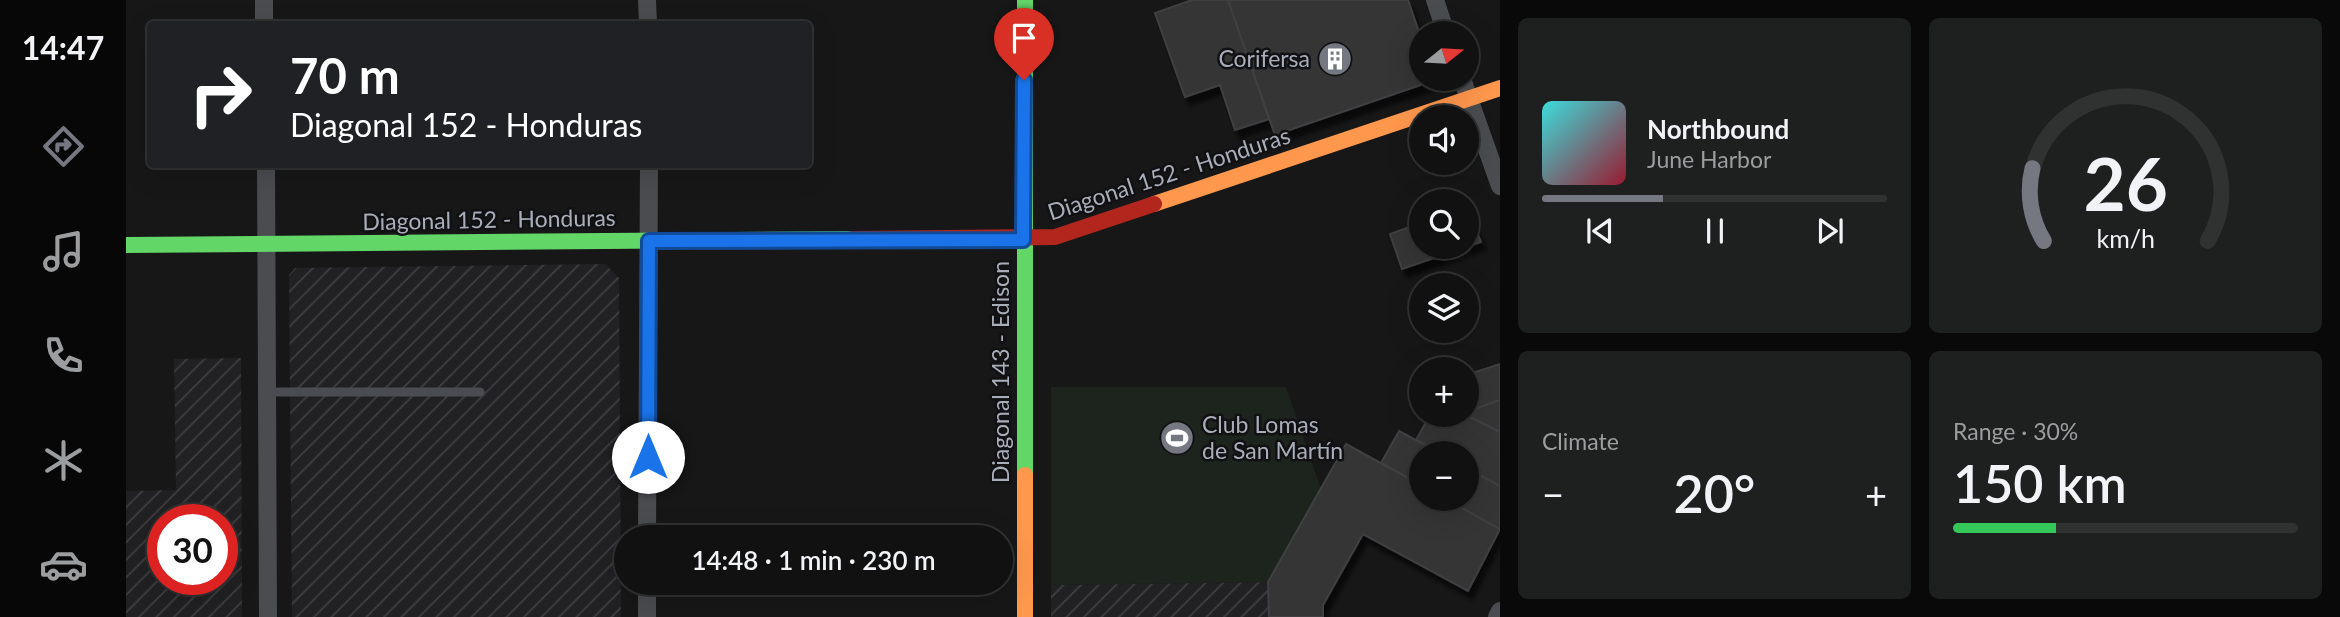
<!DOCTYPE html>
<html lang="en">
<head>
<meta charset="utf-8">
<style>
  body { margin:0; font-family:Lato,sans-serif; background:#1e1f1f; color:#f1f3f6; height:100vh; display:flex; flex-direction:column; font-size:26px; white-space:nowrap }
  * { box-sizing:border-box; margin:0 }
  p { font-size:23px; color:#9c9d9f }
  .icon { flex:none; width:38px; height:38px; fill:none; stroke:currentColor; stroke-width:2; stroke-linecap:round; stroke-linejoin:round }
  .map { position:relative; flex:1; overflow:hidden }
  .drawer { display:flex; flex-direction:column; gap:18px; padding:18px; background:#090909; width:840px }
  .drawer>* { flex:none }
  .top-card { position:absolute; left:21px; top:21px; width:665px; height:147px; border-radius:7px; box-shadow:0 7px 28px #0002,0 0 0 2px #303131; background:#202124; color:#fff; overflow:hidden }
  .needle { width:46px; rotate:72deg }
  .tools { position:absolute; left:1283px; top:21px; display:grid; gap:14px }
  .tools a { display:grid; place-items:center; width:70px; height:70px; border-radius:50%; background:#111; box-shadow:0 7px 28px #0002,0 0 0 2px #303131; font-size:35px }
  .speed { position:absolute; left:21px; top:504px; display:flex; gap:14px; font-size:35px; font-weight:700; text-align:center }
  .speed>* { display:grid; place-content:center; width:91px; height:91px; border-radius:50%; background:#111; box-shadow:0 7px 28px #0002,0 0 0 2px #303131; line-height:1 }
  .speed .limit { border:10px solid #d22; background:#fff; color:#111 }
  .pin { position:absolute; display:grid; place-items:center; width:60px; height:60px; color:#fff; margin:-72px -30px; border-radius:50% 50% 50% 0; rotate:-45deg; box-shadow:0 0 7px #0007 }
  .pin .icon { rotate:45deg }
  .me { position:absolute; width:77px; margin:-38px; rotate:0deg; stroke-linejoin:round; filter:drop-shadow(0 0 5px #0008) }
  .turn { display:flex; align-items:center; gap:24px; height:147px; padding:0 28px; font-size:32px }
  .turn .icon { width:91px; height:91px; stroke-width:2.5 }
  .turn b { display:block; font-size:49px; line-height:60px }
  .big { font-size:52px; font-weight:600; line-height:1.1 }
  .drawer .widget { flex:1; display:flex; flex-direction:column; justify-content:center; gap:10px; min-width:0; padding:0 24px; border-radius:10px; background:#1e1f1f }
  .drawer .dial { align-items:center; gap:0 }
  .dial svg { height:182px; overflow:visible; fill:none; stroke:#303131; stroke-width:7; stroke-linecap:round; text-anchor:middle }
  .dial text { fill:#f1f3f6; stroke:none }
  .song { display:flex; align-items:center; gap:21px }
  .cover { width:84px; height:84px; border-radius:10px; background:linear-gradient(135deg,hsl(180 70% 55%),hsl(350 70% 35%)) }
  .played { height:7px; border-radius:4px; background:linear-gradient(90deg,#757880 35%,#303131 35%) }
  .keys { display:flex; justify-content:space-around; direction:ltr }
  .heat { display:flex; justify-content:space-between; align-items:center; font-size:38px; direction:ltr }
  .charge { height:10px; border-radius:5px; background:linear-gradient(90deg,#34c759 30%,#303131 0) }
  .drawer .tiles { flex:1; display:grid; gap:18px; grid-template-columns:repeat(2,1fr) }
  .trip { position:absolute; left:488px; top:525px; width:399px; height:70px; border-radius:35px; background:#111; box-shadow:0 7px 28px #0002,0 0 0 2px #303131; font-weight:600; line-height:70px; text-align:center }
  main { display:flex; flex:1; min-height:0 }
  .dock { display:flex; flex-direction:column; width:126px; justify-content:space-around; align-items:center; background:#070707; color:#9c9d9f }
  .dock .icon { width:49px; height:49px }
  .dock .current { color:#757880 }
  .dock b { font-size:32px; color:#f1f3f6 }
  .map>svg:first-child { display:block }
</style>
</head>
<body>
<main>
<nav class="dock">
<b>14:47</b>
<svg class="icon current" aria-label="directions" viewBox="0 0 24 24"><path d="M12 3l9 9-9 9-9-9zM9 14v-3h6M13 9l2 2-2 2"/></svg>
<svg class="icon" aria-label="music" viewBox="0 0 24 24"><path d="M9 18V5l10-2v13"/><circle cx="6" cy="18" r="3"/><circle cx="16" cy="16" r="3"/></svg>
<svg class="icon" aria-label="phone" viewBox="0 0 24 24"><path d="M5 4h4l2 5-3 2q2 4 5 5l2-3 5 2v4C11 20 4 13 5 4z"/></svg>
<svg class="icon" aria-label="climate" viewBox="0 0 24 24"><path d="M12 3v18M4 7l16 10M4 17L20 7"/></svg>
<svg class="icon" aria-label="car" viewBox="0 0 24 24"><path d="M5 17H2v-5l4-1 3-4h7l3 4 3 1v5h-3M9 17h6M6 11h13"/><circle cx="7" cy="17" r="2"/><circle cx="17" cy="17" r="2"/></svg>
</nav>
<div class="map">
<svg width="1374" height="617" viewBox="0 0 1374 617">
  <defs>
    <pattern id="industrial-furrows" width="10" height="10" patternUnits="userSpaceOnUse" patternTransform="scale(1.75)"><rect width="10" height="10" fill="#212123"/><path d="M-1 1l2-2M0 10L10 0M9 11l2-2" fill="none" stroke="#3e3f41"/></pattern>
    <filter id="shadow"><feDropShadow dx="4.5" dy="8" stdDeviation="2" flood-color="#0009"/></filter>
  </defs>
  <rect width="100%" height="100%" fill="#171717"/>
  <g fill="url(#industrial-furrows)" fill-rule="evenodd">
    <path d="M479 264 493 278 495 617H166L163 275 169 268Z"/>
    <path d="M115 358 116 617H0V491L50 490 48 359ZM37 520H96V579H37Z"/>
    <path d="M1142 582 1143 617H925V585Z"/>
  </g>
  <path fill="#1d241e" d="M925 387H1160L1195 489 1142 582 925 585Z"/>
  <g fill="#353536" stroke="#3f4043" stroke-width="2" filter="url(#shadow)">
    <path d="M1066 0H1102L1143 119 1109 130 1094 85 1059 97 1029 13Z"/>
    <path d="M1102 0H1282L1295 38V79L1309 80 1149 135Z"/>
    <path d="M1340 207 1355 242 1276 269 1264 234 1295 223V247H1340Z"/>
    <path d="M1374 364V400L1340 412V375Z"/>
    <path d="M1374 400V432L1340 415V412Z"/>
    <path d="M1304 415H1340L1374 432V486L1340 468V453H1314L1290 440Z"/>
    <path d="M1273 431 1314 453H1295V485L1255 463Z"/>
    <path d="M1220 444 1295 485V499H1320L1374 529 1342 591 1237 534 1197 605V617H1143L1142 582Z"/>
    <path d="M1340 468 1374 486V529L1320 499H1340Z"/>
  </g>
  <g fill="none" stroke-linecap="round" stroke-linejoin="round">
    <path stroke="#4b4c50" stroke-width="9" d="M141 392H354"/>
    <g stroke="#4b4c50" stroke-width="18">
      <path d="M138 0V24"/>
      <path d="M521 0 522 24"/>
      <path d="M1309 0 1320 33"/>
      <path d="M1336 79 1374 186"/>
      <path d="M140 164 142 617"/>
      <path d="M521 537 523 164"/>
      <path d="M521 617V583"/>
      <path d="M1371 617 1374 611"/>
    </g>
    <g stroke="#63d668" stroke-width="16">
      <path d="M899 0V475"/>
      <path d="M0 245 726 239"/>
    </g>
    <g stroke="#ff974d" stroke-width="16">
      <path d="M1028 204 1374 88"/>
      <path d="M899 475V617"/>
    </g>
    <path stroke="#b3261e" stroke-width="16" d="M726 239 929 237 1028 204"/>
  </g>
  <g fill="none" stroke-linecap="round" stroke-linejoin="round">
    <g stroke="#114b97" stroke-width="18">
      <path id="route" d="M522 457 523 241 897 240 898 80"/>
    </g>
    <use href="#route" stroke="#1a73e8" stroke-width="12"/>
  </g>
  <defs>
    <g id="building-disc" transform="scale(1.75)"><circle r="9.5" fill="#757880" stroke="#111113"/><path d="M-4-6H4V6H1V3H-1V6H-4ZM-2.5-4.3h1.7v1.8h-1.7ZM.8-4.3h1.7v1.8H.8ZM-2.5-1h1.7V.8h-1.7ZM.8-1h1.7V.8H.8Z" fill="#fff"/></g>
    <g id="stadium-disc" transform="scale(1.75)"><circle r="9.5" fill="#757880" stroke="#111113"/><path d="M0-5a6.5 5 0 1 0 0 10a6.5 5 0 1 0 0-10ZM-3.5-1.8h7v3.6h-7Z" fill="#fff"/></g>
  </defs>
  <g fill-rule="evenodd">
    <use href="#building-disc" x="1209" y="59"/>
    <use href="#stadium-disc" x="1051" y="438"/>
  </g>
  <g text-anchor="middle" stroke-width="5" stroke-linejoin="round" paint-order="stroke">
    <g font-size="23" fill="#a8adb8" stroke="#111113" text-anchor="end">
      <text x="1184" y="67">Corifersa</text>
      <text x="1076" y="433" text-anchor="start">Club Lomas<tspan x="1076" dy="26">de San Martín</tspan></text>
    </g>
    <g font-size="23" fill="#a8adb8" stroke="#111113">
      <text transform="translate(1043 174) rotate(-18)" y="8">Diagonal 152 - Honduras</text>
      <text transform="translate(363 220) rotate(-1)" y="8">Diagonal 152 - Honduras</text>
      <text transform="translate(875 372) rotate(-90)" y="8">Diagonal 143 - Edison</text>
    </g>
  </g>
</svg>
<div class="tools">
<a><svg class="needle" viewBox="-14 -14 28 28"><path d="M0-13l5 13h-10z" fill="#e53935"/><path d="M0 13l5-13h-10z" fill="#9c9d9f"/></svg></a>
<a><svg class="icon" aria-label="sound" viewBox="0 0 24 24"><path d="M4 9h4l5-4v14l-5-4H4zM17 9q2 3 0 6"/></svg></a>
<a><svg class="icon" aria-label="search" viewBox="0 0 24 24"><circle cx="10" cy="10" r="6"/><path d="M15 15l6 6"/></svg></a>
<a><svg class="icon" aria-label="layers" viewBox="0 0 24 24"><path d="M12 4l9 5-9 5-9-5zM3 14l9 5 9-5"/></svg></a>
<a>+</a>
<a>−</a>
</div>
<div class="speed"><div class="limit">30</div></div>
<div class="pin" style="left:898px;top:80px;background:#d93025"><svg class="icon" aria-label="arrive" viewBox="0 0 24 24"><path d="M6 21V4h12l-3 4 3 4H6"/></svg></div>
<svg class="me" style="left:522px;top:457px" viewBox="-20 -20 40 40"><circle r="19" fill="#fff"/><path d="M0-13L10 11 0 6-10 11z" fill="#1a73e8"/></svg>
<div class="trip">14:48 · 1 min · 230 m</div>
<div class="top-card">
<div class="turn"><svg class="icon" aria-label="right" viewBox="0 0 24 24"><path d="M7 20v-9h11M14 6l5 5-5 5"/></svg><div><b>70 m</b>Diagonal 152 - Honduras</div></div>
</div>
</div>
<section class="drawer">
<div class="tiles">
<div class="widget">
<div class="song"><i class="cover"></i><div><b>Northbound</b><p>June Harbor</p></div></div>
<div class="played"></div>
<div class="keys"><svg class="icon" aria-label="previous" viewBox="0 0 24 24"><path d="M18 5L8 12l10 7zM5 5v14"/></svg><svg class="icon" aria-label="pause" viewBox="0 0 24 24"><path d="M8 5v14M16 5v14"/></svg><svg class="icon" aria-label="next" viewBox="0 0 24 24"><path d="M6 5l10 7-10 7zM19 5v14"/></svg></div>
</div>
<div class="widget dial"><svg viewBox="0 0 100 80">
<path d="M14 69A42 42 0 1 1 86 69"/>
<path d="M14 69A42 42 0 0 1 9 37" stroke="#757880"/>
<text x="50" y="56" font-size="32" font-weight="700">26</text>
<text x="50" y="72" font-size="11">km/h</text>
</svg></div>
<div class="widget"><p>Climate</p>
<div class="heat"><a>−</a><b class="big">20°</b><a>+</a></div>
</div>
<div class="widget"><p>Range · 30%</p><b class="big">150 km</b><div class="charge"></div></div>
</div>
</section>
</main>
</body>
</html>
